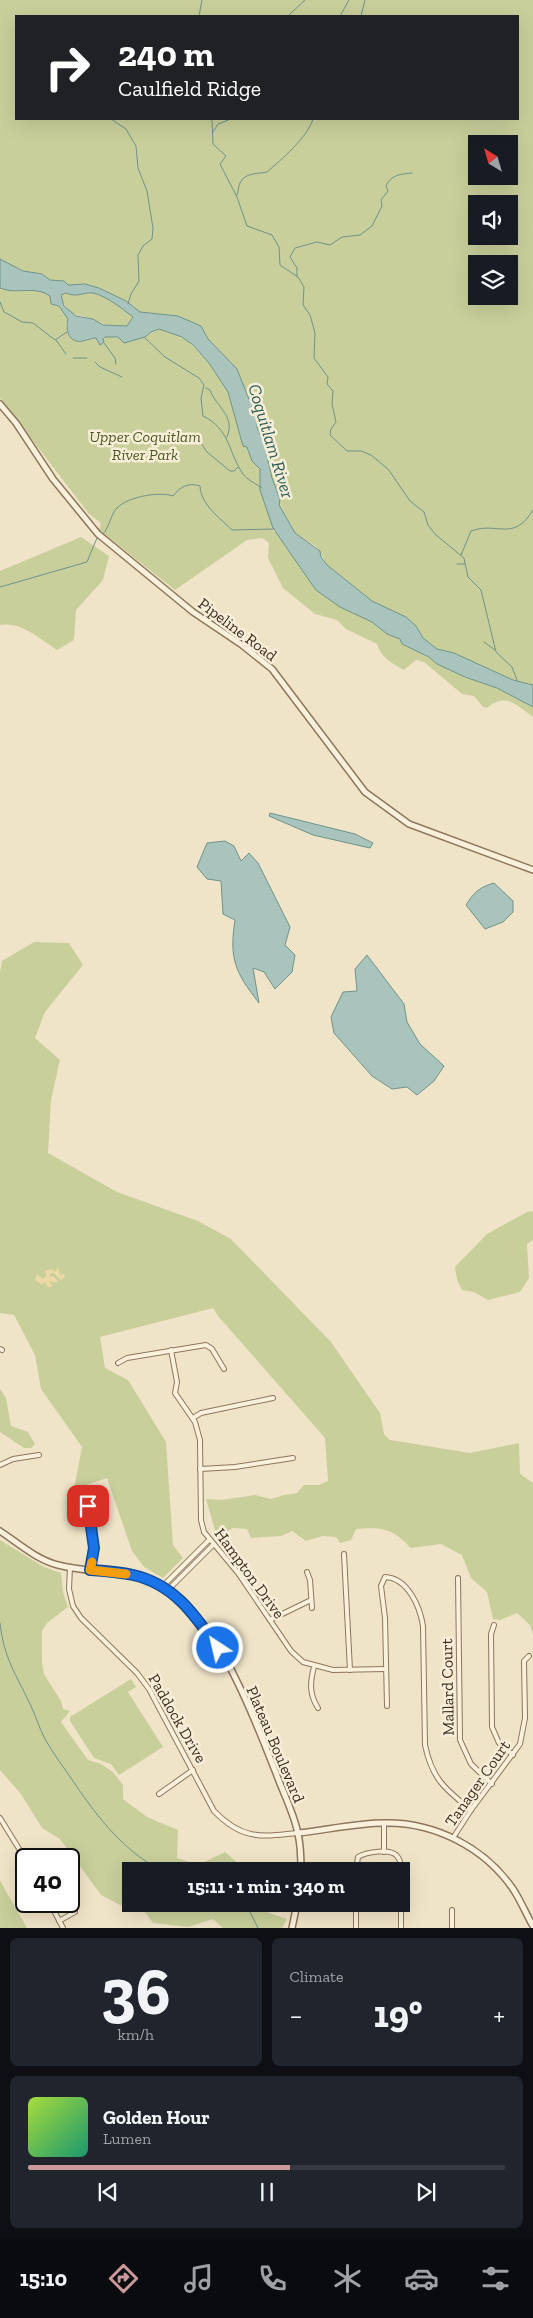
<!DOCTYPE html>
<html lang="en">
<head>
<meta charset="utf-8">
<style>
  body { margin:0; font-family:"Zilla Slab",serif; background:#20242c; color:#f1f3f6; height:100vh; display:flex; flex-direction:column; font-size:19px; white-space:nowrap }
  * { box-sizing:border-box; margin:0 }
  p { font-size:16px; color:#9ea1a6 }
  .icon { flex:none; width:28px; height:28px; fill:none; stroke:currentColor; stroke-width:2; stroke-linecap:round; stroke-linejoin:round }
  .map { position:relative; height:1928px; overflow:hidden }
  .drawer { display:flex; flex-direction:column; gap:10px; padding:10px; background:#0d0f14; flex:1 }
  .drawer>* { flex:none }
  .banner { position:absolute; left:15px; top:15px; width:504px; height:105px; border-radius:0px; box-shadow:0 5px 20px #0002; background:#202124; color:#fff; overflow:hidden }
  .needle { width:32px; rotate:323deg }
  .buttons { position:absolute; left:468px; top:135px; display:grid; gap:10px }
  .buttons a { display:grid; place-items:center; width:50px; height:50px; border-radius:0px; background:#171b24; box-shadow:0 5px 20px #0002; font-size:25px }
  .speed { position:absolute; left:15px; top:1848px; display:flex; gap:10px; font-size:25px; font-weight:700; text-align:center }
  .speed>* { display:grid; place-content:center; width:65px; height:65px; border-radius:50%; background:#171b24; box-shadow:0 5px 20px #0002; line-height:1 }
  .speed .limit { border:2px solid #111; border-radius:8px; background:#fff; color:#111 }
  .pin { position:absolute; display:grid; place-items:center; width:42px; height:42px; color:#fff; margin:-21px; border-radius:10px; box-shadow:0 2px 8px #0006 }
  .me { position:absolute; width:55px; margin:-28px; rotate:325deg; stroke-linejoin:round; filter:drop-shadow(0 0 4px #0008) }
  .turn { display:flex; align-items:center; gap:18px; height:105px; padding:0 20px; font-size:22px }
  .turn .icon { width:65px; height:65px; stroke-width:2.5 }
  .turn b { display:block; font-size:35px; line-height:42px }
  .big { font-size:38px; font-weight:800; line-height:1.1 }
  .drawer .tile { flex:1; display:flex; flex-direction:column; justify-content:center; gap:8px; min-width:0; padding:0 18px; border-radius:8px; background:#20242c }
  .drawer .dial { align-items:center; gap:0 }
  .dial b { font-size:65px; line-height:1 }
  .song { display:flex; align-items:center; gap:15px }
  .cover { width:60px; height:60px; border-radius:8px; background:linear-gradient(135deg,hsl(80 70% 55%),hsl(160 70% 35%)) }
  .played { height:5px; border-radius:2px; background:linear-gradient(90deg,#cc999b 55%,#363941 55%) }
  .keys { display:flex; justify-content:space-around; direction:ltr }
  .heat { display:flex; justify-content:space-between; align-items:center; font-size:28px; direction:ltr }
  .drawer .tiles { flex:1; display:grid; gap:10px; grid-template-columns:1fr 1fr }
  .tile:last-child { grid-column:span 2 }
  .trip { position:absolute; left:122px; top:1862px; width:288px; height:50px; border-radius:0px; background:#171b24; box-shadow:0 5px 20px #0002; font-weight:800; line-height:50px; text-align:center }
  .tabs { display:flex; height:80px; justify-content:space-around; align-items:center; background:#090b0e; color:#9ea1a6 }
  .tabs .icon { width:35px; height:35px }
  .tabs .current { color:#cc999b }
  .tabs b { font-size:22px; color:#f1f3f6 }
  .map>svg:first-child { display:block }
</style>
</head>
<body>
<div class="map">
<svg width="533" height="1928" viewBox="0 0 533 1928">
  <rect width="100%" height="100%" fill="#f0e4c8"/>
  <g fill="#c9cf9b" fill-rule="evenodd">
    <path d="M0 0H533V685L513 680 454 653 437 649 423 638 416 626 406 617 372 601 327 565 317 547 295 533 279 505 280 499 272 478 264 442 257 428 259 415 257 403 249 399 237 369 208 339 201 326 178 316 140 312 126 301 99 288 85 284 68 285 64 281 50 280 42 274 23 271 0 259ZM16 16H518V119H16ZM476 144H509V176H476ZM476 204H509V236H476ZM476 264H509V296H476Z"/>
    <path d="M0 287C20 296 31 283 51 296V301L63 310 68 319 66 325 71 338 80 342 92 338 103 339 107 336 119 338 147 335 159 329 186 339 209 363 228 392 243 445 247 447 252 461 260 469V490L274 520 273 531 277 533 316 590 340 606 373 622 387 634 400 639 402 644 429 657 437 664 464 677 497 688 533 707V717C516 705 506 692 487 708L483 707 474 696 462 694 424 662 416 660 404 670C392 663 381 658 377 644L346 629 337 620 315 614 283 588 268 558 269 543 262 538 247 540 175 590 99 530 101 523 89 514 0 398Z"/>
    <path d="M64 293C75 296 82 293 92 293 107 295 122 309 133 316L128 326 134 319 148 326 136 334 124 336 120 332 127 327 125 326C114 329 103 324 94 320 77 311 69 322 61 295Z"/>
    <path d="M81 537 109 556 103 580 76 610 74 640 57 650C41 639 20 621 0 625V571Z"/>
    <path d="M34 942 69 943 83 965 45 1012 35 1038 60 1060 51 1100 48 1153 117 1192 198 1221 231 1239 331 1342 380 1413 384 1434 390 1440 470 1453 519 1443 520 1474 533 1483V1635L530 1625 517 1613 500 1620 493 1619 487 1592 471 1578 462 1555 441 1544 411 1548C392 1528 382 1527 356 1529L351 1540 340 1543 336 1537 323 1536 306 1541 292 1531 281 1536 251 1538 247 1529 233 1528 217 1537 206 1499 221 1500 255 1495 271 1499 284 1495 297 1493 304 1485H319L328 1481 325 1438 218 1316 213 1308 100 1337 105 1368 128 1380 166 1442 173 1545 183 1558 163 1578 144 1567 132 1551 107 1478 74 1489 82 1447 41 1389 35 1355 14 1315 0 1313V972L2 961Z"/>
    <path d="M533 1211V1240L527 1244 529 1278 520 1292 488 1300 474 1292 462 1290 457 1280 455 1267 487 1234 527 1212Z"/>
    <path d="M0 1389 6 1398 11 1426 28 1432 35 1444 31 1448H24L0 1432Z"/>
    <path d="M0 1540 44 1567 61 1573 63 1592 68 1607 47 1623 42 1631V1662L44 1674 61 1701 63 1709 70 1711 61 1722 88 1760 101 1764 113 1772 123 1785V1799L147 1817 178 1830 177 1858 198 1865 225 1852 247 1871H131V1904H268L269 1913 287 1919 282 1928H223L213 1919 188 1927 153 1923 142 1908 124 1907 101 1895 60 1839 42 1828 21 1794 0 1770Z"/>
    <path d="M131 1679 136 1687 128 1692 163 1747 119 1775 111 1764 94 1758 70 1721V1717Z"/>
    <path d="M0 1880 3 1886 27 1928H0Z"/>
  </g>
  <path fill="#ecd9a5" d="M58 1267 60 1275 64 1274 65 1277 61 1280 53 1273 50 1274 49 1277 53 1276 58 1281 55 1283 49 1281 53 1287H48L45 1282 42 1285 35 1280 37 1274 43 1279 46 1276 45 1271 51 1269 55 1272Z"/>
  <g fill="#a9c4bc" stroke="#6f938a" fill-rule="evenodd">
    <path d="M0 259 23 271 42 274 50 280 64 281 68 285 85 284 99 288 126 301 140 312 178 316 201 326 208 339 237 369 249 399 259 405 257 428 264 442 272 478 280 499 279 505 295 533 320 551 321 557 327 565 372 601 406 617 416 626 423 638 437 649 454 653 513 680 533 685V707L497 688 465 677 437 664 429 657 402 644 400 639 387 634 372 622 340 607 316 590 311 583 273 528 260 490V469L252 461 247 447 243 446 228 392 209 363 193 345 182 337 159 329 151 332 145 337 124 343 118 337H105L103 339 104 342 100 345 96 338C91 338 88 340 83 341 69 344 65 330 68 319L59 306 51 304 50 296C34 285 18 295 0 288ZM66 293C78 298 82 292 93 293 107 296 124 310 133 317L127 326 103 325 93 319 76 316 64 306 61 295Z"/>
    <path d="M270 813 355 834 373 843 370 848 313 835 269 816Z"/>
    <path d="M225 841 234 846 241 861 249 853 258 863 290 927 285 945 295 955 292 972 275 989 264 972 253 968 259 1003C235 972 229 959 235 920L223 914 221 881 207 879 197 867 207 843Z"/>
    <path d="M494 883 513 901V912L503 922 485 929 466 905C474 892 480 887 494 883Z"/>
    <path d="M367 955 404 1004 407 1022 420 1044 444 1066 434 1081 417 1095 407 1087 392 1089 372 1076 334 1033 331 1017 343 992 357 991 355 969Z"/>
  </g>
  <g fill="none" stroke-linecap="round" stroke-linejoin="round">
    <g stroke="#6f938a" stroke-width="1">
      <path d="M199 16 202 0"/>
      <path d="M288 16 305 0"/>
      <path d="M340 16 349 0"/>
      <path d="M361 16 365 0"/>
      <path d="M111 119 126 129 136 146 138 168 147 191 153 228 152 239 143 246 138 255 139 281 131 294 128 304"/>
      <path d="M212 119 213 144 226 156 220 164 237 197 247 226 272 235 279 247 280 265 298 277 304 287 303 305 310 315 315 333 314 358 328 377 327 384 333 391 332 404 336 422 331 429 330 435 347 451H361L371 455 388 469 410 501 424 512 428 525 436 535 464 558 468 577 481 590 496 652 512 667 517 680"/>
      <path d="M213 132 218 124 231 119"/>
      <path d="M237 195C239 191 238 186 240 183 245 172 259 174 267 172 281 160 308 137 313 119"/>
      <path d="M297 277V268L290 257 295 248 317 242 330 245 342 237 360 235 372 226 382 206 381 200 388 191 386 186C391 175 400 174 412 173"/>
      <path d="M0 302 4 312 8 314 22 322 33 323 55 340 67 332"/>
      <path d="M145 338 165 357 199 378 204 385 201 398 203 416C230 429 228 452 243 474 246 479 256 484 262 488"/>
      <path d="M56 340 66 354"/>
      <path d="M104 343 115 358 116 364"/>
      <path d="M73 358H87"/>
      <path d="M95 362 100 367 122 377"/>
      <path d="M206 388 210 390C216 407 236 416 227 437"/>
      <path d="M199 440 207 452 230 471H234L238 467"/>
      <path d="M103 534C109 527 110 519 114 512 122 497 159 491 173 496 180 487 188 482 200 486 201 505 220 518 232 530L274 529"/>
      <path d="M461 555 471 531C498 521 513 543 533 510"/>
      <path d="M457 564H465"/>
      <path d="M0 587 87 562 97 538"/>
      <path d="M484 642 495 650"/>
      <path d="M0 1623C4 1659 16 1674 30 1704 36 1716 39 1728 45 1739 54 1755 65 1769 75 1784 98 1818 125 1852 162 1871"/>
      <path d="M246 1904 258 1928"/>
    </g>
    <g stroke="#8d765c" stroke-width="6">
      <g id="minor">
        <path d="M0 1349 2 1350"/>
        <path d="M171 1350 177 1382 175 1393 195 1422 200 1440 201 1520 204 1532 238 1573 291 1651 303 1662 333 1670 386 1669"/>
        <path d="M118 1363 127 1358 206 1345 212 1349 224 1369"/>
        <path d="M193 1418 201 1413 273 1398"/>
        <path d="M0 1465 13 1459 39 1455"/>
        <path d="M200 1469 235 1467 293 1458"/>
        <path d="M88 1499 94 1548 90 1570"/>
        <path d="M344 1554 350 1670"/>
        <path d="M70 1567 69 1589 73 1606 81 1618 137 1673 149 1689 214 1811C242 1840 261 1837 298 1833"/>
        <path d="M307 1572 310 1580 312 1608"/>
        <path d="M458 1578 460 1740 471 1764 492 1784"/>
        <path d="M162 1587 209 1540"/>
        <path d="M168 1590 213 1545"/>
        <path d="M270 1620 311 1600"/>
        <path d="M494 1625 491 1634 492 1727 499 1743 513 1755"/>
        <path d="M314 1667C310 1682 309 1694 318 1708"/>
        <path d="M387 1706 385 1618 381 1586 385 1577C408 1578 420 1607 423 1626L425 1745C432 1779 445 1789 471 1810"/>
        <path d="M159 1794 193 1770"/>
        <path d="M0 1818 26 1860"/>
        <path d="M453 1838 471 1810 520 1744 525 1718 524 1661 529 1656"/>
        <path d="M384 1852V1823"/>
        <path d="M356 1871 358 1857C366 1852 391 1848 397 1856 401 1860 401 1866 401 1871"/>
        <path d="M49 1901 63 1928"/>
        <path d="M401 1904V1928"/>
        <path d="M452 1910V1928"/>
        <path d="M59 1921 75 1912"/>
        <path d="M356 1928V1904"/>
      </g>
    </g>
    <g stroke="#8d765c" stroke-width="8">
      <g id="tertiary">
        <path d="M0 404 16 423 53 479 98 534 193 612 242 645 272 669 365 792 409 824 533 870"/>
        <path d="M0 1531C18 1543 37 1560 58 1565 93 1574 129 1569 161 1586 217 1615 254 1718 276 1773 283 1793 294 1813 298 1834 301 1846 301 1859 301 1871"/>
        <path d="M298 1833C327 1830 356 1823 385 1823 435 1822 485 1848 513 1889 521 1901 526 1914 533 1926"/>
        <path d="M292 1928 297 1904"/>
      </g>
    </g>
    <use href="#minor" stroke="#faf1dc" stroke-width="4"/>
    <use href="#tertiary" stroke="#faf1dc" stroke-width="5"/>
  </g>
  <g fill="none" stroke-linecap="round" stroke-linejoin="round">
    <g stroke="#114b97" stroke-width="12">
      <path id="route" d="M88 1506 94 1548 90 1570C104 1571 119 1572 133 1575 174 1584 195 1615 218 1648"/>
    </g>
    <use href="#route" stroke="#1a73e8" stroke-width="9"/>
    <path stroke="#f59e0b" stroke-width="9" d="M92 1562 90 1570 126 1574"/>
  </g>
  <g text-anchor="middle" stroke-width="5" stroke-linejoin="round" paint-order="stroke">
    <g font-size="16" font-style="italic" fill="#4d5a26" stroke="#f7eed8">
      <text x="145" y="442">Upper Coquitlam<tspan x="145" dy="18">River Park</tspan></text>
    </g>
    <g font-size="16" fill="#3d2e20" stroke="#f7eed8">
      <text transform="translate(238 629) rotate(37)" y="6">Pipeline Road</text>
      <text transform="translate(250 1573) rotate(54)" y="6">Hampton Drive</text>
      <text transform="translate(447 1687) rotate(-91)" y="6">Mallard Court</text>
      <text transform="translate(178 1718) rotate(60)" y="6">Paddock Drive</text>
      <text transform="translate(276 1744) rotate(67)" y="6">Plateau Boulevard</text>
      <text transform="translate(477 1783) rotate(-55)" y="6">Tanager Court</text>
    </g>
    <g font-size="18" font-style="italic" fill="#2f5d5a" stroke="#f7eed8">
      <text transform="translate(271 441) rotate(73)" y="6">Coquitlam River</text>
    </g>
  </g>
</svg>
<div class="buttons">
<a><svg class="needle" viewBox="-14 -14 28 28"><path d="M0-13l5 13h-10z" fill="#e53935"/><path d="M0 13l5-13h-10z" fill="#9ea1a6"/></svg></a>
<a><svg class="icon" aria-label="sound" viewBox="0 0 24 24"><path d="M4 9h4l5-4v14l-5-4H4zM17 9q2 3 0 6"/></svg></a>
<a><svg class="icon" aria-label="layers" viewBox="0 0 24 24"><path d="M12 4l9 5-9 5-9-5zM3 14l9 5 9-5"/></svg></a>
</div>
<div class="speed"><div class="limit">40</div></div>
<div class="pin" style="left:88px;top:1506px;background:#d93025"><svg class="icon" aria-label="arrive" viewBox="0 0 24 24"><path d="M6 21V4h12l-3 4 3 4H6"/></svg></div>
<svg class="me" style="left:218px;top:1648px" viewBox="-20 -20 40 40"><circle r="17" fill="#1a73e8" stroke="#fff" stroke-width="3"/><path d="M0-11L8 9 0 5-8 9z" fill="#fff"/></svg>
<div class="trip">15:11 · 1 min · 340 m</div>
<div class="banner">
<div class="turn"><svg class="icon" aria-label="right" viewBox="0 0 24 24"><path d="M7 20v-9h11M14 6l5 5-5 5"/></svg><div><b>240 m</b>Caulfield Ridge</div></div>
</div>
</div>
<section class="drawer">
<div class="tiles">
<div class="tile dial"><b>36</b><p>km/h</p></div>
<div class="tile"><p>Climate</p>
<div class="heat"><a>−</a><b class="big">19°</b><a>+</a></div>
</div>
<div class="tile">
<div class="song"><i class="cover"></i><div><b>Golden Hour</b><p>Lumen</p></div></div>
<div class="played"></div>
<div class="keys"><svg class="icon" aria-label="previous" viewBox="0 0 24 24"><path d="M18 5L8 12l10 7zM5 5v14"/></svg><svg class="icon" aria-label="pause" viewBox="0 0 24 24"><path d="M8 5v14M16 5v14"/></svg><svg class="icon" aria-label="next" viewBox="0 0 24 24"><path d="M6 5l10 7-10 7zM19 5v14"/></svg></div>
</div>
</div>
</section>
<nav class="tabs">
<b>15:10</b>
<svg class="icon current" aria-label="directions" viewBox="0 0 24 24"><path d="M12 3l9 9-9 9-9-9zM9 14v-3h6M13 9l2 2-2 2"/></svg>
<svg class="icon" aria-label="music" viewBox="0 0 24 24"><path d="M9 18V5l10-2v13"/><circle cx="6" cy="18" r="3"/><circle cx="16" cy="16" r="3"/></svg>
<svg class="icon" aria-label="phone" viewBox="0 0 24 24"><path d="M5 4h4l2 5-3 2q2 4 5 5l2-3 5 2v4C11 20 4 13 5 4z"/></svg>
<svg class="icon" aria-label="climate" viewBox="0 0 24 24"><path d="M12 3v18M4 7l16 10M4 17L20 7"/></svg>
<svg class="icon" aria-label="car" viewBox="0 0 24 24"><path d="M5 17H2v-5l4-1 3-4h7l3 4 3 1v5h-3M9 17h6M6 11h13"/><circle cx="7" cy="17" r="2"/><circle cx="17" cy="17" r="2"/></svg>
<svg class="icon" aria-label="filters" viewBox="0 0 24 24"><path d="M4 7h16M4 17h16"/><circle cx="9" cy="7" r="2"/><circle cx="15" cy="17" r="2"/></svg>
</nav>
</body>
</html>
